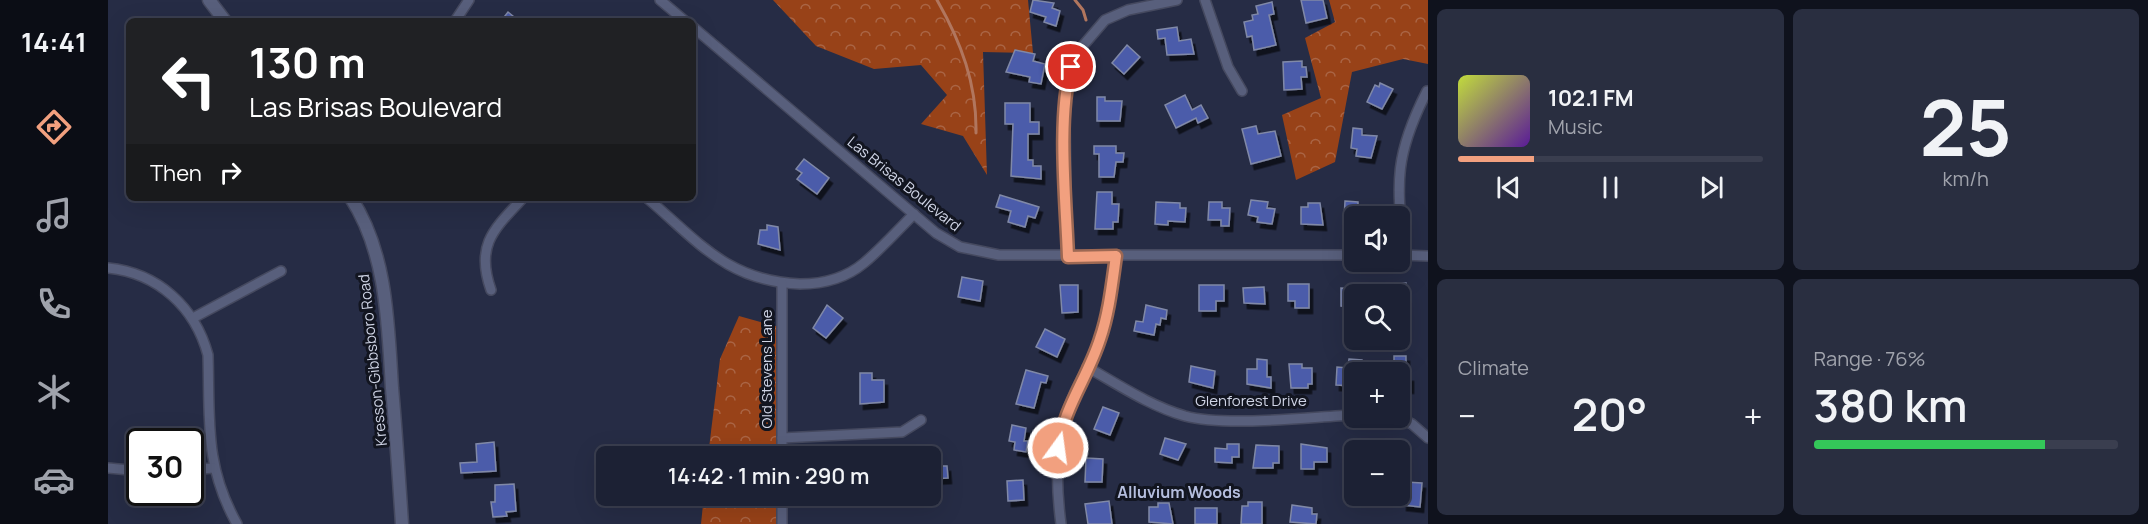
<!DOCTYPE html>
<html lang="en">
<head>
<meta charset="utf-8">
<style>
  body { margin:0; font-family:Manrope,sans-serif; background:#292e40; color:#f1f3f6; height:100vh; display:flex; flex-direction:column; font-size:22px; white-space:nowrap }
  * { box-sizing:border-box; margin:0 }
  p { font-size:20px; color:#a0a3ac }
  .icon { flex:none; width:33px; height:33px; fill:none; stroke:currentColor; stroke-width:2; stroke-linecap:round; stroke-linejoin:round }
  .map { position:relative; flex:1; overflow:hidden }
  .side { display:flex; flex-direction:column; gap:9px; padding:9px; background:#0f121d; width:720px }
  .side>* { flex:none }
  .guide { position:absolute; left:18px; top:18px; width:570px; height:183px; border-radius:9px; box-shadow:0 6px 24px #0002,0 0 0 2px #3a3e4f; background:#202124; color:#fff; overflow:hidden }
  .controls { position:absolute; left:1236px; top:206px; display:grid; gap:12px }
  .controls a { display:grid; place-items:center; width:66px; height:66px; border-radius:9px; background:#1c2134; box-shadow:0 6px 24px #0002,0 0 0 2px #3a3e4f; font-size:30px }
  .speed { position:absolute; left:18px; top:428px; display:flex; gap:12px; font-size:30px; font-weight:700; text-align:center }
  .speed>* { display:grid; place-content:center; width:78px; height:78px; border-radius:50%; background:#1c2134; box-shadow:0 6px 24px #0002,0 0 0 2px #3a3e4f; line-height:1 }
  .speed .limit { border:3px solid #111; border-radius:9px; background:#fff; color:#111 }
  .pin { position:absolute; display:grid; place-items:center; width:51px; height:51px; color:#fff; margin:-26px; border:3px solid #fff; border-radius:50%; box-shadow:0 2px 6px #0007 }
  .me { position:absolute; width:66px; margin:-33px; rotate:14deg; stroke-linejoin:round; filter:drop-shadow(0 0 4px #0008) }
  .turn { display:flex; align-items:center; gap:21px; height:126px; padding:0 24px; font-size:27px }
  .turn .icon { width:78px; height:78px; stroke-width:2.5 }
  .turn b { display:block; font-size:42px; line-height:51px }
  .then { display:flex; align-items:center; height:57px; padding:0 24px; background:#0003; gap:12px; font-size:22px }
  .big { font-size:45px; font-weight:600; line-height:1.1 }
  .side .widget { flex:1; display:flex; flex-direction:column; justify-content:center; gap:9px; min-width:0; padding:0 21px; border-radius:9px; background:#292e40 }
  .side .dial { align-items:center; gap:0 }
  .dial b { font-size:78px; line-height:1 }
  .song { display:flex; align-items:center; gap:18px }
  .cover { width:72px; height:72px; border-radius:9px; background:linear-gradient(135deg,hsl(70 70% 55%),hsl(270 70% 35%)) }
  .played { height:6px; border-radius:3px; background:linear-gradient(90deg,#f2a07f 25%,#3a3e4f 25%) }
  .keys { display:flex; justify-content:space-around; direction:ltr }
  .heat { display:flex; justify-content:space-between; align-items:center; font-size:33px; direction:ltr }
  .charge { height:9px; border-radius:4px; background:linear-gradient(90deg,#34c759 76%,#3a3e4f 0) }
  .side .tiles { flex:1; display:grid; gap:9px; grid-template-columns:repeat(2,1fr) }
  .trip { position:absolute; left:488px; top:446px; width:345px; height:60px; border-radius:9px; background:#1c2134; box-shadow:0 6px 24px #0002,0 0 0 2px #3a3e4f; font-weight:600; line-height:60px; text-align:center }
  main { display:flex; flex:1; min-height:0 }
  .dock { display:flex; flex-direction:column; width:108px; justify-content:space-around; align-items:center; background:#0b0d15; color:#a0a3ac }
  .dock .icon { width:42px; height:42px }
  .dock .current { color:#f2a07f }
  .dock b { font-size:27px; color:#f1f3f6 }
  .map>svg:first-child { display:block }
</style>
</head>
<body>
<main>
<nav class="dock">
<b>14:41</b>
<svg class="icon current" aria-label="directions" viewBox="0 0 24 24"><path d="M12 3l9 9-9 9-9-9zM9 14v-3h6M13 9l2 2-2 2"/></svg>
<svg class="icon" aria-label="music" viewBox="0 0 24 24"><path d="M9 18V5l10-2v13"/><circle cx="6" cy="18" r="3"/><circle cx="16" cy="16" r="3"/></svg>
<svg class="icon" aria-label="phone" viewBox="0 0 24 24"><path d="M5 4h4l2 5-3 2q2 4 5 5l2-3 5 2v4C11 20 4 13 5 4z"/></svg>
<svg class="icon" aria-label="climate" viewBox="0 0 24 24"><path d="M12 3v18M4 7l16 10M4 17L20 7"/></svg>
<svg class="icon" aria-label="car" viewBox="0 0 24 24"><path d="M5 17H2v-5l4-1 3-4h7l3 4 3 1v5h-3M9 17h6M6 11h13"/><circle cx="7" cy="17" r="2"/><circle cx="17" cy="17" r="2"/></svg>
</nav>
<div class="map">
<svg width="1320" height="524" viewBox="0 0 1320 524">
  <defs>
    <pattern id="forest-crowns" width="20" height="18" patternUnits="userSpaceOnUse" patternTransform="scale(1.5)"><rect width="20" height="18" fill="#984218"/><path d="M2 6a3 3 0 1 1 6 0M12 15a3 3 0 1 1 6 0" fill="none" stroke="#aa6545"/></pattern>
    <filter id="shadow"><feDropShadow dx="3.5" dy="5.5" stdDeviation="0" flood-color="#0009"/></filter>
  </defs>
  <rect width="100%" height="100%" fill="#262c45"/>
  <g fill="url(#forest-crowns)">
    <path d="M665 0H920L925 53 875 52 879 175 855 136 813 124 839 95 813 65 766 69 708 46Z"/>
    <path d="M1221 0H1320V64L1295 59 1244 72 1227 162 1188 180 1174 115 1213 98 1197 38 1227 22Z"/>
    <path d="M631 316 671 327 672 456H600L612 359Z"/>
    <path d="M596 495H672V524H593Z"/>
  </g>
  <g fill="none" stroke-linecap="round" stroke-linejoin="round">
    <g stroke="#b1765e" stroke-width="3">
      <path d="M829 0C853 42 869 84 868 133"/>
      <path d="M967 0 975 10 978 20"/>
    </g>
  </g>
  <g fill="#4c5baa" stroke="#8089a7" stroke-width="1.5" filter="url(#shadow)">
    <path d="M925 0 946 3 944 8 952 11 948 26 936 22 938 17 922 12Z"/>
    <path d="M1193 0H1215L1219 18 1198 23Z"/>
    <path d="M1164 2 1166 14 1161 15 1168 45 1146 50 1144 36 1139 37 1136 22 1145 20 1144 15 1150 14 1148 6Z"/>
    <path d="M400 12 411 21H393Z"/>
    <path d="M1069 27 1071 41 1083 39 1086 54 1059 55 1057 38 1050 39 1049 30Z"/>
    <path d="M1019 45 1032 57 1016 74 1004 63Z"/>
    <path d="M907 50 927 54 925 61 937 64 933 84 921 82 922 77 898 72Z"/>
    <path d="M1194 61V67H1198L1199 77H1193L1194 89 1176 90 1175 62Z"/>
    <path d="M1272 83 1285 89 1274 109 1259 102 1267 85 1271 87Z"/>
    <path d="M1077 95 1084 110 1093 105 1100 118 1090 123 1088 118 1068 128 1057 105Z"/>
    <path d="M989 97H997V101H1014L1012 121H989Z"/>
    <path d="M897 103H922V122H931V134H920V160H925V166H933V179L903 176 905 124H897Z"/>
    <path d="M1148 126 1150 134 1167 131 1173 156 1143 164 1134 129Z"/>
    <path d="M1245 128 1254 129V135L1269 136 1263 158 1248 156 1249 149 1243 148Z"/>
    <path d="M986 146H1008V153H1016L1015 162H1008L1006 177H991V154H986Z"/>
    <path d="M696 159 721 178 709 194 689 179 694 173 688 169Z"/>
    <path d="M989 192H1004V204H1011L1010 222H1005V229H987Z"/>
    <path d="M892 195 931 207 927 218 920 216 917 227 900 222 903 211 888 207Z"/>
    <path d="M1143 200 1160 202 1159 208 1167 209 1164 224 1149 222 1150 217 1140 215Z"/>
    <path d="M1237 201 1250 202V208H1259V216L1236 220Z"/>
    <path d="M1048 202 1072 203V208H1078L1077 222 1060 221V225L1047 224Z"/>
    <path d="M1101 202H1114V208H1122L1121 226H1113V220H1100Z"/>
    <path d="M1200 203H1212L1215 225 1193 224V207H1200Z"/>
    <path d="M659 225 670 227 672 250 650 244 652 230H659Z"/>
    <path d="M854 277 875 281 872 301 850 297Z"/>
    <path d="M1246 283 1255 284 1254 294H1246V307L1233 306V288L1246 289Z"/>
    <path d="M1298 283V294H1277L1276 284Z"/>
    <path d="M1180 284H1201V308H1187V301H1180Z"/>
    <path d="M952 285H970V312L954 313Z"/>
    <path d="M1091 285H1116V301H1108V311H1091Z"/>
    <path d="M1156 287 1157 304 1136 303 1135 288Z"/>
    <path d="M719 305 735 318 718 338 705 328Z"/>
    <path d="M1038 305 1059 310 1058 319 1053 318 1052 325 1048 324 1046 335 1026 331 1028 321 1035 322Z"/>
    <path d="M937 329 957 339 949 357 928 347Z"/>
    <rect x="1286" y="356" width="12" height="16"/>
    <path d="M1149 359 1159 360V377H1163V388L1139 384V369H1149Z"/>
    <path d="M1241 359 1254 360V372H1246V386L1228 385 1229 367 1240 368Z"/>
    <path d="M1181 364H1194V368H1204V384H1200V388H1183Z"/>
    <path d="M1083 366 1107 371 1105 388 1081 382Z"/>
    <path d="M918 370 940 376 938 383 933 382 926 408 908 404Z"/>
    <path d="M752 373H764V380H776V402L752 404Z"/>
    <path d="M1292 376H1302V388L1292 387Z"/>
    <path d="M995 407 1011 413 1002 435 986 429Z"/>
    <path d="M904 425 918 428 916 441H920L918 452 906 450 907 442 901 441Z"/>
    <path d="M1057 438 1078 444 1070 460 1052 454Z"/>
    <path d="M386 442 388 471 353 473 352 463 369 462 368 444Z"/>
    <path d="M1119 444H1131V457H1124V463L1107 462V448L1119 449Z"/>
    <path d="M1193 444 1219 448V462H1206V469H1193Z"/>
    <path d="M1148 445 1171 446V463H1165V468H1145Z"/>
    <path d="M978 458 995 459 994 482H977Z"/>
    <path d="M832 464V466H839L840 478 822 479V465Z"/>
    <path d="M915 480 916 500 900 501 899 481Z"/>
    <path d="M1297 482 1314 483 1312 507 1295 505Z"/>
    <path d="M406 484 408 511 398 512 399 516 385 517 383 502H387V485Z"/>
    <path d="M1001 501 1004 524H980L977 504Z"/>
    <path d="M1140 502H1154V524H1133L1134 506H1140Z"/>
    <path d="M1050 503H1061L1065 524 1041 522V507H1050Z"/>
    <path d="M1184 505 1204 508V514H1209L1208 524 1182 522Z"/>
    <rect x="1087" y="508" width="22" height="16"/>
  </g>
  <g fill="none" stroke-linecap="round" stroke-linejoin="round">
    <g stroke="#45495f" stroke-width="12">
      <g id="street">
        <path d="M552 0 577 21"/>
        <path d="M1097 0 1120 67 1134 91"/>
        <path d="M347 21 361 0"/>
        <path d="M585 27 828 233 852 247 891 255H1246"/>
        <path d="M539 198C591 242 619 281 692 284 715 284 738 278 756 263 774 248 790 230 806 214"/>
        <path d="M1292 255 1320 256"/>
        <path d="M1296 255C1289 183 1285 158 1319 91"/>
        <path d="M959 257 957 122 958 86 963 67 973 48 997 20 1020 10 1069 0"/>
        <path d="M0 268C50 273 87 307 100 355 102 420 96 465 129 524"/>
        <path d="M383 290C367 245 386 229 415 198"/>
        <path d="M85 318 173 271"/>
        <path d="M979 367C1011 385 1042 406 1077 416 1119 427 1201 417 1246 415"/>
        <path d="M1289 417 1304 424 1320 438"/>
        <path d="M674 438 794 432 813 420"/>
        <path d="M674 456V283"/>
        <path d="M0 468 32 471"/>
        <path d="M82 470 105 468"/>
        <path d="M674 495V524"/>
        <path d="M953 524C947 479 947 434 967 392 975 375 987 357 993 338 1001 312 1004 284 1008 256"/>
      </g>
    </g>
    <g stroke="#45495f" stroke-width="15">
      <g id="secondary">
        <path d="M101 0 117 21"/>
        <path d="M243 198C279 253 280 324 284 388 288 433 291 479 294 524"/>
      </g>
    </g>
    <use href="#street" stroke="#585f7c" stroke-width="9"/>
    <use href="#secondary" stroke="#585f7c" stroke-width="12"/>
  </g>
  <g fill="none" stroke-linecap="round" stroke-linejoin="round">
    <g stroke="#9d6853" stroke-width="15">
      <path id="route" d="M950 448C956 407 980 377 992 339 1001 313 1004 284 1008 256L960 257C958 201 949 119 963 67"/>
    </g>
    <use href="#route" stroke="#f2a07f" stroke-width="10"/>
  </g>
  <g text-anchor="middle" stroke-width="6" stroke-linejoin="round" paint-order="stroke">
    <g font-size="15" fill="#d0d5e6" stroke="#121520">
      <text transform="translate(796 184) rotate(39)" y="5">Las Brisas Boulevard</text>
      <text transform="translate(265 360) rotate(-96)" y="5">Kresson-Gibbsboro Road</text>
      <text transform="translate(659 369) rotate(-90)" y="5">Old Stevens Lane</text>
      <text x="1143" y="406">Glenforest Drive</text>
    </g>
    <g font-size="16" font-weight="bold" fill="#b5bede" stroke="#121520">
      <text x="1071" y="498">Alluvium Woods</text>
    </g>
  </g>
</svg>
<div class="controls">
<a><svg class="icon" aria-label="sound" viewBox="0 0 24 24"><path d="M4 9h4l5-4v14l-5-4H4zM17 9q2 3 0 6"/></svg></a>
<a><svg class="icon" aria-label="search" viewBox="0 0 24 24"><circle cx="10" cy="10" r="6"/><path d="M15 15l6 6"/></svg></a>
<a>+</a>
<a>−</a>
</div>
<div class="speed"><div class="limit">30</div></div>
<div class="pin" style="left:963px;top:67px;background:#d93025"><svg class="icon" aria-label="arrive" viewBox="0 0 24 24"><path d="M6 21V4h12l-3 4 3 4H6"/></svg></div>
<svg class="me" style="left:950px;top:448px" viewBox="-20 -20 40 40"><circle r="17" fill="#f2a07f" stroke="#fff" stroke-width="3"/><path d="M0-11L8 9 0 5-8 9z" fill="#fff"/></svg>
<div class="trip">14:42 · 1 min · 290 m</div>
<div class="guide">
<div class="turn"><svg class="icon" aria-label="left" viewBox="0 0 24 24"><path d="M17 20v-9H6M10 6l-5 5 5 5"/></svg><div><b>130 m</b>Las Brisas Boulevard</div></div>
<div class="then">Then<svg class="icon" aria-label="right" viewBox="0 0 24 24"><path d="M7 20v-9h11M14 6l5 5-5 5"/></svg></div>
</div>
</div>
<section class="side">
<div class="tiles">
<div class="widget">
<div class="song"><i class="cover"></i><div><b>102.1 FM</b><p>Music</p></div></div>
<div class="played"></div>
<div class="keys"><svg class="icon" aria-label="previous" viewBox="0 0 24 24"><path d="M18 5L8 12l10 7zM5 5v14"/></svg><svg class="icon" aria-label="pause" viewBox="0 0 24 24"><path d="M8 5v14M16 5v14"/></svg><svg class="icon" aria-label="next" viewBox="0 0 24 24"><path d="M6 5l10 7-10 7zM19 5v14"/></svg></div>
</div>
<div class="widget dial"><b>25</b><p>km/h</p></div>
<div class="widget"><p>Climate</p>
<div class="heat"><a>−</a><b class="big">20°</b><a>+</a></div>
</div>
<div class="widget"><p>Range · 76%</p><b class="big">380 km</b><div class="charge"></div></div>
</div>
</section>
</main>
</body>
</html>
